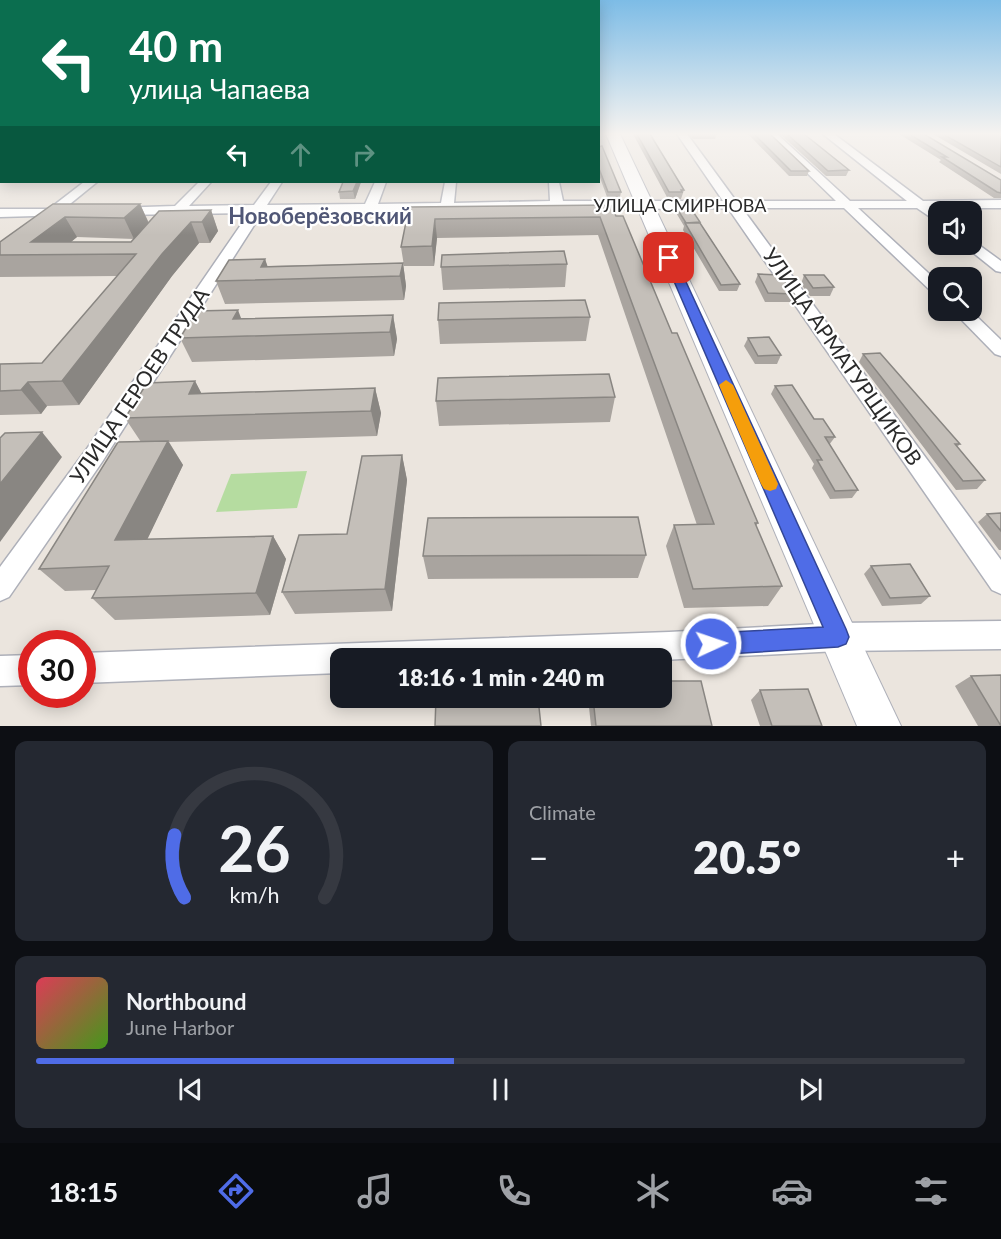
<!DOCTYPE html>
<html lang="en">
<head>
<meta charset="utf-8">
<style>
  body { margin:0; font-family:Lato,sans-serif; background:#242831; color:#f1f3f6; height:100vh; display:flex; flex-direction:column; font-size:22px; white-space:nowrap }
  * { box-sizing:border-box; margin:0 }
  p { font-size:20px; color:#9ea1a6 }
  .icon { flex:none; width:33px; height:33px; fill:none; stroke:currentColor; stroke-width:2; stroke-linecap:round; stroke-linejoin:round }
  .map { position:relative; height:726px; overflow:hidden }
  .drawer { display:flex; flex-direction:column; gap:15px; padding:15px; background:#0d0f14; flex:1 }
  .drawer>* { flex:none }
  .top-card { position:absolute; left:0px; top:0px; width:600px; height:183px; box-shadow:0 3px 15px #0003; background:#0b6e4f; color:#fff; overflow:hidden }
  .tools { position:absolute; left:928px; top:201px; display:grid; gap:12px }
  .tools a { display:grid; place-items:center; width:54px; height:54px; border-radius:12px; background:#171b24; box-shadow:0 3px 15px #0003; font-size:30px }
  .speed { position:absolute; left:18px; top:630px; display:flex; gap:12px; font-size:30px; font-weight:700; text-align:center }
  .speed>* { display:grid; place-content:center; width:78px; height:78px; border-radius:50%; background:#171b24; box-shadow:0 3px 15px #0003; line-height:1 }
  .speed .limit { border:9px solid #d22; background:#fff; color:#111 }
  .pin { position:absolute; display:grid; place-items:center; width:51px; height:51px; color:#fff; margin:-26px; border-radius:12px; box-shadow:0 3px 9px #0006 }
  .me { position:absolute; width:66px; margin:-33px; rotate:87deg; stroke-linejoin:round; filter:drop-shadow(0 0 4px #0008) }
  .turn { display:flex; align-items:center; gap:21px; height:126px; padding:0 30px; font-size:27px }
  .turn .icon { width:78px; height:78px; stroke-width:2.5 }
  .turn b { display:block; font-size:42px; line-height:51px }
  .lanes { display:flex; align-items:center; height:57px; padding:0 30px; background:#0003; justify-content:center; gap:30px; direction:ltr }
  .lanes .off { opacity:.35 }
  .big { font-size:45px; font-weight:800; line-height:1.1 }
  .drawer .card { flex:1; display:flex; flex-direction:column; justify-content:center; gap:9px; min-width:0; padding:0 21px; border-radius:12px; background:#242831 }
  .drawer .dial { align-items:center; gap:0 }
  .dial svg { height:156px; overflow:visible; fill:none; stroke:#363941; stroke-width:7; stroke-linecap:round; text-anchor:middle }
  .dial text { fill:#f1f3f6; stroke:none }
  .song { display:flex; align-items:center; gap:18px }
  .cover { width:72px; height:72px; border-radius:9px; background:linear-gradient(135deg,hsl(350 70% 55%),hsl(100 70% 35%)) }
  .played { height:6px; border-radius:3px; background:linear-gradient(90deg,#4f6ce7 45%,#363941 45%) }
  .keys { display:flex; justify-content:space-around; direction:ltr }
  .heat { display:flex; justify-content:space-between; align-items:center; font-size:33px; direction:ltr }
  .drawer .tiles { flex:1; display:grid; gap:15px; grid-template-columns:1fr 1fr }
  .card:last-child { grid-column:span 2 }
  .trip { position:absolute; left:330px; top:648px; width:342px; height:60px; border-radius:12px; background:#171b24; box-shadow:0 3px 15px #0003; font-weight:800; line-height:60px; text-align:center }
  .tab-bar { display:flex; height:96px; justify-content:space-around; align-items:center; background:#090b0e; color:#9ea1a6 }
  .tab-bar .icon { width:42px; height:42px }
  .tab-bar .selected { color:#4f6ce7 }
  .tab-bar b { font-size:27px; color:#f1f3f6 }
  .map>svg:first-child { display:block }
</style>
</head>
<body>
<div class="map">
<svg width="1001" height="726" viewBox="0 0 1001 726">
  <rect width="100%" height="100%" fill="#ebe5de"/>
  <path fill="#b5dca0" d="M307 471 297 508 216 512 231 474Z"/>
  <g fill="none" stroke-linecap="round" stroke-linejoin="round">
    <g stroke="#aeb0b9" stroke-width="3">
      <g id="street">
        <path d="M677 134H687L736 201H836L767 134H777L850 201H907L823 134H834L923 201 1001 200V208H932L939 213V223L917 208H858L939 283V296L934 294 844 208H742L1001 560V594L992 590 728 208 262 213 102 462 9 597 0 601V567L86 450 249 213 118 215 114 214 112 211 114 208 175 206 199 182H211L189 206 254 205 271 182H282L267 205 365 204 375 182H386L378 204 441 203 445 182H456L454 203 550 201 549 182H559L563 201H723Z"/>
        <path d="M84 182H97L65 208 70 209 72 212 70 215 0 217V209H49Z"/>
        <path d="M972 240 1001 261V272L996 271 966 247 965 244H972Z"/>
        <path d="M952 310H970L1001 340V356L995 354Z"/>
        <path d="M1001 621V649L838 651 662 660V658H340V673L82 683V653L669 632 838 623Z"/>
        <path d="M32 655V685L0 686V656Z"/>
      </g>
    </g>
    <g stroke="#aeb0b9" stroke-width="2">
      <path id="secondary" d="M606 134H620L901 726H857Z"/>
    </g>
    <use href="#street" fill="#fff" fill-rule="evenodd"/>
    <use href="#secondary" fill="#fff" fill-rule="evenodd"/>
  </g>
  <g fill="#a9a49f" fill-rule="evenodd">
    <rect x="0" y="134" width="2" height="43"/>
    <path d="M633 134H650L684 190 681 199H668Z"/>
    <path d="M689 134H717L715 139H693Z"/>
    <path d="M748 134H770L809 171 807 176H789Z"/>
    <path d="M780 134H804L849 170 846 176H826Z"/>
    <path d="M899 134H924L1001 180V198H994L939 162 941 160Z"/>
    <path d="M933 134H1001V174Z"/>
    <path d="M598 147 621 192 620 197H607L598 172Z"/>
    <path d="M343 182H361L355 199H340L339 192Z"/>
    <path d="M53 204H140L149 223 211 210 218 231 210 243H199L172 276 79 405 47 406 41 414 0 415V364L42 363 117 276 0 277V242ZM77 237 134 239 131 242H71Z"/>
    <path d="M409 207 616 216 672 333 758 523 756 526 782 586 768 606 684 608 666 546 674 525H697L598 235 437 238 434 266H404L401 247Z"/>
    <path d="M676 207 700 223 740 284 737 291H719L683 230 684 226 675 211Z"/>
    <path d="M265 259 267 266 403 263 406 286 404 300 225 304 216 281Z"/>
    <path d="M567 264 565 287 443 290 441 267Z"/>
    <path d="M758 274 794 294 790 302H765L755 282Z"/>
    <path d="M804 275 834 287 830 296H810L801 284Z"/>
    <path d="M393 315 397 339 394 356 192 362 180 338 241 319Z"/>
    <path d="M590 317 586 341 440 344 438 320Z"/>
    <path d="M748 338 781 355 777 364H755L744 346Z"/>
    <path d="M863 354 960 444 957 447 985 480 977 489 956 490 859 362Z"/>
    <path d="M195 381 201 393 375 388 381 413 377 436 169 442 183 465 147 539 273 536 286 559 270 615 115 620 92 598 96 590 65 591 39 569 141 442 125 418Z"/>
    <path d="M775 386 835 437 829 445 858 490 852 498 830 499 812 468 814 464 771 394Z"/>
    <path d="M615 397 610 422 439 426 436 401Z"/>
    <path d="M402 455 407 480 392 611 295 614 282 592 347 534Z"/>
    <path d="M1001 513V550H999L978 522 987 514Z"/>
    <path d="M646 555 638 578 428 579 423 556Z"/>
    <path d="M871 566 930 596 921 604 882 606 864 574Z"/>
    <path d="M971 676 1001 726H978L955 686Z"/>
    <path d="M760 690 822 726H760L751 700Z"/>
    <path d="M588 698H662L712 726H591Z"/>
  </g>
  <g fill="#898682">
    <path d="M357 182H361L355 199 353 191Z"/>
    <path d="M140 204 149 224 134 239 124 218Z"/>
    <path d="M211 210 218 231 210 243 202 222Z"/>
    <path d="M65 217 77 237 56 254 31 242Z"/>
    <path d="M435 219 437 238 434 266 432 246Z"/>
    <path d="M191 222 199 243 172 276 79 405 62 381 162 254Z"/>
    <path d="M265 259 272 279 261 267Z"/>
    <path d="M403 263 406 286 404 300 400 276Z"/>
    <path d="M238 310 247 334 233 319Z"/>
    <path d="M393 315 397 339 394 356 390 332Z"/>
    <path d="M195 381 208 406 189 394Z"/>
    <path d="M28 382 47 406 41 414 21 390Z"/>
    <path d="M375 388 381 413 377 436 371 411Z"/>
    <path d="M42 432 62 457 0 542V484Z"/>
    <path d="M168 441 183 465 136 563 115 540Z"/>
    <path d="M402 455 407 480 392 611 385 589Z"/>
    <path d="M273 536 286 559 270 615 256 593Z"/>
  </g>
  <g fill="#c4bfb9" stroke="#898682" stroke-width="1.5">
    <rect x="0" y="134" width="2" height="30"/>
    <path d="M637 134H650L684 190H681L682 192H669Z"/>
    <path d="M754 134H770L809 171H791Z"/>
    <path d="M787 134H804L849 170 828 171Z"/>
    <path d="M909 134H924L1001 180V193L997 192 942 157H947Z"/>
    <path d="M943 134H1001V167Z"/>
    <path d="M602 146 621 192H608L598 166V147Z"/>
    <path d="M343 182H357L353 191 339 192Z"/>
    <path d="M53 204H140L124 218 65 217 31 242H131L159 211 211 210 202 222H191L162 254 62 381 28 382 21 390 0 391V364L42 363 136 254 0 255V242Z"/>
    <path d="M611 205 616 216H623L672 333H677L758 523H755L782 586 693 589 674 525 714 524 600 217 435 219 432 246 401 247 409 207Z"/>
    <path d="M676 207H690L700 222 686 223Z"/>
    <path d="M685 223H700L740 284 721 285Z"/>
    <path d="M564 251 567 264 441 267 442 255Z"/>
    <path d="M265 259 261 267 403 263 400 276 216 281 229 260Z"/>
    <path d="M758 274 780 275 794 294 768 293Z"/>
    <path d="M804 275H824L834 287 813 288Z"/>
    <path d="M585 300 590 317 438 320 439 303Z"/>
    <path d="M238 310 233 319 393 315 390 332 180 338 196 311Z"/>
    <path d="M769 337 781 355 758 356 748 338Z"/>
    <path d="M880 353 960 444H955L985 480 963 481 863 354Z"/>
    <path d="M609 374 615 397 436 401 438 378Z"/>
    <path d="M195 381 189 394 375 388 371 411 125 418 147 383Z"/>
    <path d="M792 385 814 419H823L835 437H825L858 490 835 491 817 460H822L775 386Z"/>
    <path d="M42 432 0 484V438L5 433Z"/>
    <path d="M168 441 115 540 273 536 256 593 92 598 109 566 39 569 118 442Z"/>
    <path d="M402 455 385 589 282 592 299 535 347 534 362 456Z"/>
    <path d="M1001 513V531L987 514Z"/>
    <path d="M638 517 646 555 423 556 428 518Z"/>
    <path d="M910 564 930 596 890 598 871 566Z"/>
    <path d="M1001 675V726L971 676Z"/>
    <path d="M662 681H701L712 726H596L593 698H662Z"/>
    <path d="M808 689 822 726H772L760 690Z"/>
    <path d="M436 698H538L541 726H435Z"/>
  </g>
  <linearGradient id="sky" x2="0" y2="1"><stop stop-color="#7dbce6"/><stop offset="0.57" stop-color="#f6f3f0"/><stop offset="1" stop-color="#f6f3f0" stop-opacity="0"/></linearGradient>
  <rect width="1001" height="235" fill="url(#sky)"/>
  <path fill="#4f6ce7" stroke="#334696" stroke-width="1.5" d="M669 255 675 258 846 629 849 637 846 644 838 647 711 655 704 651 700 644 704 636 711 633 823 627 664 258Z"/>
  <path fill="#f59e0b" d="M726 380 733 385 778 484 776 489 770 491 764 489 761 484 719 385Z"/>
  <g text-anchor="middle" stroke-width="4.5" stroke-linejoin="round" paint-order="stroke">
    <g font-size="18" fill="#2a2a2a" stroke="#fff">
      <text x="680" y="212">УЛИЦА СМИРНОВА</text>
    </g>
    <g font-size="21" fill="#2a2a2a" stroke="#fff">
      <text transform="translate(842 357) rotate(55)" y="7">УЛИЦА АРМАТУРЩИКОВ</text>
      <text transform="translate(140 386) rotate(-56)" y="7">УЛИЦА ГЕРОЕВ ТРУДА</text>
    </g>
    <g font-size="22" font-weight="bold" fill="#505776" stroke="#fff">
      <text x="320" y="224">Новоберёзовский</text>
    </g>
  </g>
</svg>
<div class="tools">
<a><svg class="icon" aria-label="sound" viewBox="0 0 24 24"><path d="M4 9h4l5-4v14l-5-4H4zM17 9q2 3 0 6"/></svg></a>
<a><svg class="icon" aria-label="search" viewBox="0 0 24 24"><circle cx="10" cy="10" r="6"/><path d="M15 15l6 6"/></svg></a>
</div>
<div class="speed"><div class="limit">30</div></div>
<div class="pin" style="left:669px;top:258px;background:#d93025"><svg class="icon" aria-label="arrive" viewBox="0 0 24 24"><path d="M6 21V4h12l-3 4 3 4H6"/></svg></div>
<svg class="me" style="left:711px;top:644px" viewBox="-20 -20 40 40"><circle r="17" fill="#4f6ce7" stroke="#fff" stroke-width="3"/><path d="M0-11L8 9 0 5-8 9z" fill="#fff"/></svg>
<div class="trip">18:16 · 1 min · 240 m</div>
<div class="top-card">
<div class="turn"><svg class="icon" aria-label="left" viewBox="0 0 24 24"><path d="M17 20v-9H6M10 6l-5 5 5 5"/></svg><div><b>40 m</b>улица Чапаева</div></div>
<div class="lanes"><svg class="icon" aria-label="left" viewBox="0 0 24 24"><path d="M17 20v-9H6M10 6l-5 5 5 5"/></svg><svg class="icon off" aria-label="ahead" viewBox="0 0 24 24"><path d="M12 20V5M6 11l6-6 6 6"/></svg><svg class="icon off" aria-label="right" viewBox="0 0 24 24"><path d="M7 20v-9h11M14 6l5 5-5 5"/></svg></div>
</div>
</div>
<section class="drawer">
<div class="tiles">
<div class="card dial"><svg viewBox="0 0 100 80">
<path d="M14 69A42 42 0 1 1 86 69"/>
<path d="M14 69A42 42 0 0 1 9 37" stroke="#4f6ce7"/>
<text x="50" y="56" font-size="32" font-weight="700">26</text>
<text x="50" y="72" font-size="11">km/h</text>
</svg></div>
<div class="card"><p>Climate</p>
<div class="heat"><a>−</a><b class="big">20.5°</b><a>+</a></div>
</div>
<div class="card">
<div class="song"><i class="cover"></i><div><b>Northbound</b><p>June Harbor</p></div></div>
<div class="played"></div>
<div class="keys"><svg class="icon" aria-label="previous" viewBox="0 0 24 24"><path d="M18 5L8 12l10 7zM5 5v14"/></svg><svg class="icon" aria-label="pause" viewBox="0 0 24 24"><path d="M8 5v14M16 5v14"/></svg><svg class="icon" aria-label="next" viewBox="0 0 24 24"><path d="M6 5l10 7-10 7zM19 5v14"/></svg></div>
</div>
</div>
</section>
<nav class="tab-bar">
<b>18:15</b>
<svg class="icon selected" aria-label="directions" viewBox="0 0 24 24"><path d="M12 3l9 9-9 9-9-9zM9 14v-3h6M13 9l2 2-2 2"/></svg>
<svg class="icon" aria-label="music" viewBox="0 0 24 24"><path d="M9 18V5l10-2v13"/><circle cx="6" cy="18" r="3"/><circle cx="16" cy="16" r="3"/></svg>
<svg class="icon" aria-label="phone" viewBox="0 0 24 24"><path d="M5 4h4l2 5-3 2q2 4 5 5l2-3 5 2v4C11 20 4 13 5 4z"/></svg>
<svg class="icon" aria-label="climate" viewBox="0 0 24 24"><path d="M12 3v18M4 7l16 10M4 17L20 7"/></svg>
<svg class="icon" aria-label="car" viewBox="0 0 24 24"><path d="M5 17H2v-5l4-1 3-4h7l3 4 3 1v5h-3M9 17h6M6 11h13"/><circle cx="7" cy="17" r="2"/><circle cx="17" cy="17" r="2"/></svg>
<svg class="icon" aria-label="filters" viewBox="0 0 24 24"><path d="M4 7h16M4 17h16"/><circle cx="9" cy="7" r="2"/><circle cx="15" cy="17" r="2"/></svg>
</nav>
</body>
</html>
